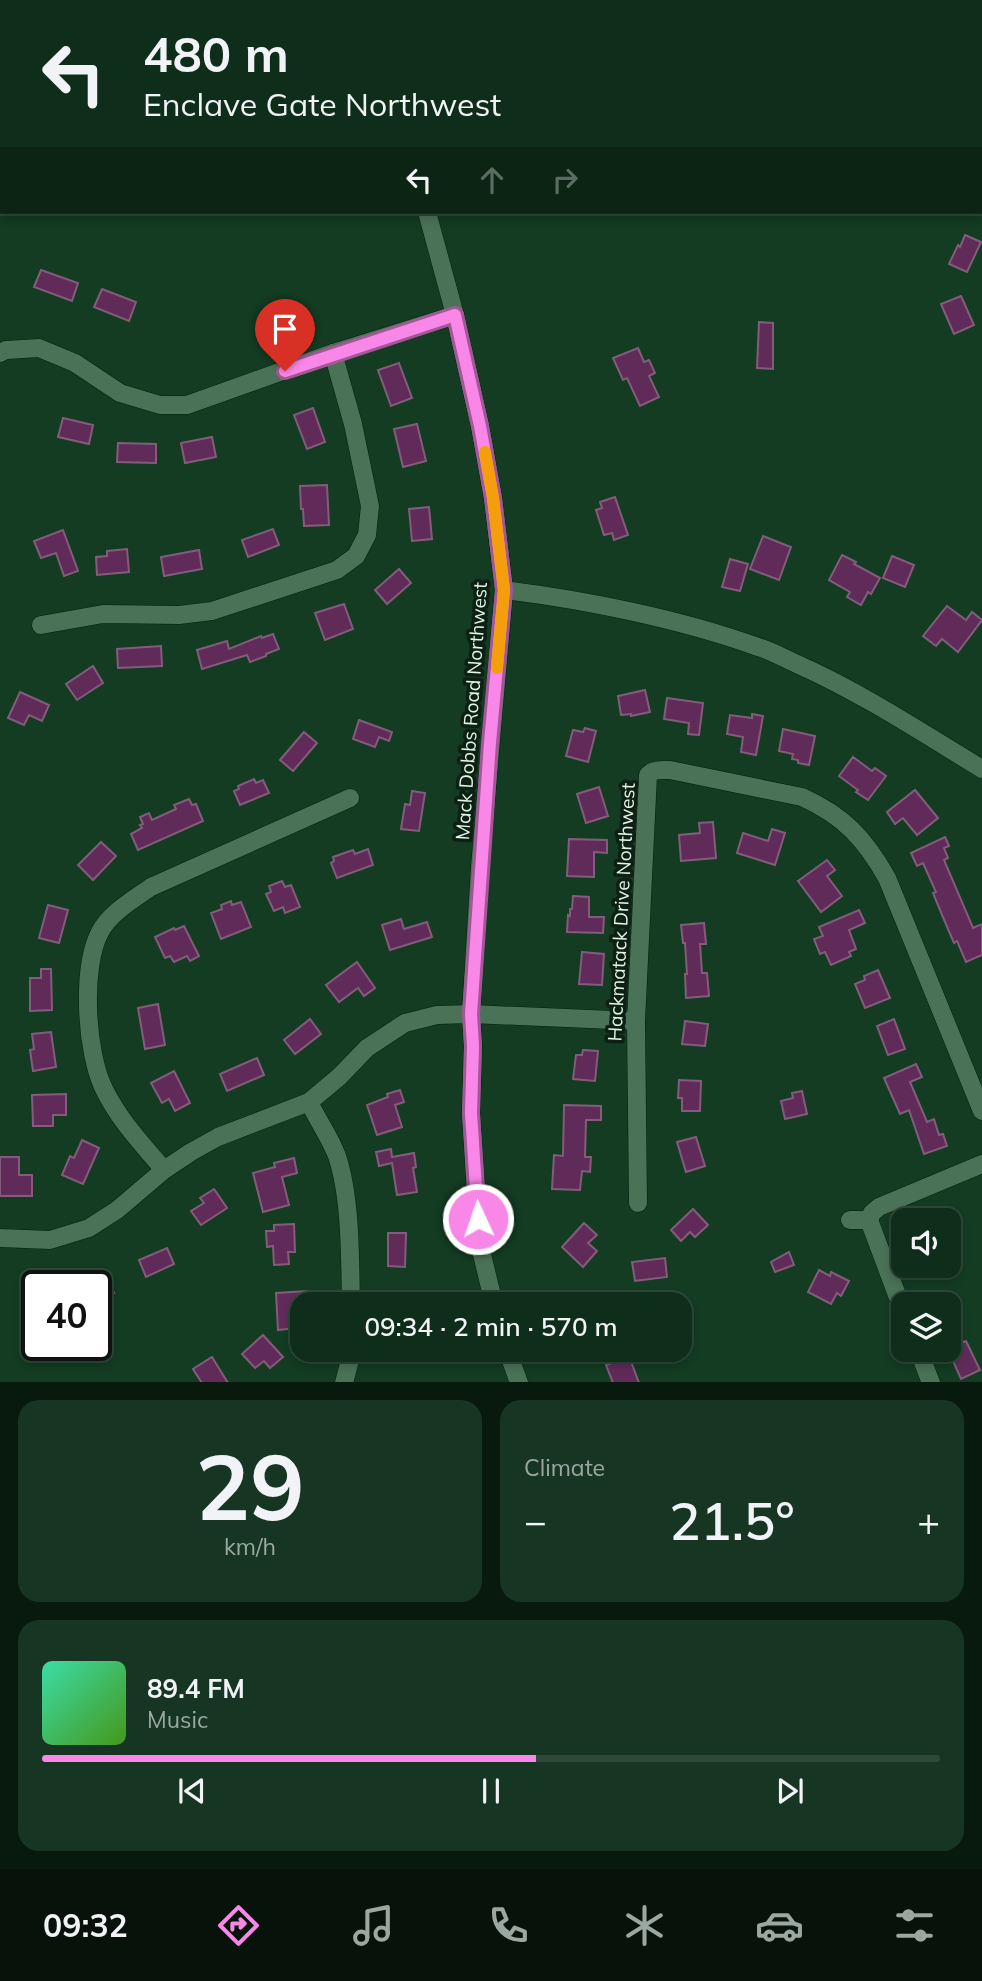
<!DOCTYPE html>
<html lang="en">
<head>
<meta charset="utf-8">
<style>
  body { margin:0; font-family:Mulish,sans-serif; background:#173523; color:#f1f3f6; height:100vh; display:flex; flex-direction:column; font-size:26px; white-space:nowrap }
  * { box-sizing:border-box; margin:0 }
  p { font-size:23px; color:#9ba8a2 }
  .icon { flex:none; width:38px; height:38px; fill:none; stroke:currentColor; stroke-width:2; stroke-linecap:round; stroke-linejoin:round }
  .map { position:relative; height:1382px; overflow:hidden }
  .side { display:flex; flex-direction:column; gap:18px; padding:18px; background:#08190e; flex:1 }
  .side>* { flex:none }
  .guide { position:absolute; left:0px; top:0px; width:984px; height:214px; box-shadow:0 4px 10px #0003,0 0 0 2px #2e4939; background:#0e2d1a; color:#f1f3f6; overflow:hidden }
  .tools { position:absolute; left:891px; top:1208px; display:grid; gap:14px }
  .tools a { display:grid; place-items:center; width:70px; height:70px; border-radius:14px; background:#0e2d1a; box-shadow:0 4px 10px #0003,0 0 0 2px #2e4939; font-size:35px }
  .speed { position:absolute; left:21px; top:1270px; display:flex; gap:14px; font-size:35px; font-weight:700; text-align:center }
  .speed>* { display:grid; place-content:center; width:91px; height:91px; border-radius:50%; background:#0e2d1a; box-shadow:0 4px 10px #0003,0 0 0 2px #2e4939; line-height:1 }
  .speed .limit { border:4px solid #111; border-radius:10px; background:#fff; color:#111 }
  .pin { position:absolute; display:grid; place-items:center; width:60px; height:60px; color:#fff; margin:-72px -30px; border-radius:50% 50% 50% 0; rotate:-45deg; box-shadow:0 0 7px #0007 }
  .pin .icon { rotate:45deg }
  .me { position:absolute; width:77px; margin:-38px; rotate:357deg; stroke-linejoin:round; filter:drop-shadow(0 0 5px #0008) }
  .turn { display:flex; align-items:center; gap:24px; height:147px; padding:0 28px; font-size:32px }
  .turn .icon { width:91px; height:91px; stroke-width:2.5 }
  .turn b { display:block; font-size:49px; line-height:60px }
  .lanes { display:flex; align-items:center; height:66px; padding:0 28px; background:#0003; justify-content:center; gap:35px; direction:ltr }
  .lanes .off { opacity:.35 }
  .big { font-size:52px; font-weight:600; line-height:1.1 }
  .side .widget { flex:1; display:flex; flex-direction:column; justify-content:center; gap:10px; min-width:0; padding:0 24px; border-radius:21px; background:#173523 }
  .side .dial { align-items:center; gap:0 }
  .dial b { font-size:91px; line-height:1 }
  .song { display:flex; align-items:center; gap:21px }
  .cover { width:84px; height:84px; border-radius:10px; background:linear-gradient(135deg,hsl(160 70% 55%),hsl(100 70% 35%)) }
  .played { height:7px; border-radius:4px; background:linear-gradient(90deg,#f987e8 55%,#2e4939 55%) }
  .keys { display:flex; justify-content:space-around; direction:ltr }
  .heat { display:flex; justify-content:space-between; align-items:center; font-size:38px; direction:ltr }
  .side .tiles { flex:1; display:grid; gap:18px; grid-template-columns:1fr 1fr }
  .widget:last-child { grid-column:span 2 }
  .trip { position:absolute; left:290px; top:1292px; width:402px; height:70px; border-radius:21px; background:#0e2d1a; box-shadow:0 4px 10px #0003,0 0 0 2px #2e4939; font-weight:600; line-height:70px; text-align:center }
  .dock { display:flex; height:112px; justify-content:space-around; align-items:center; background:#06120a; color:#9ba8a2 }
  .dock .icon { width:49px; height:49px }
  .dock .active { color:#f987e8 }
  .dock b { font-size:32px; color:#f1f3f6 }
  .map>svg:first-child { display:block }
</style>
</head>
<body>
<div class="map">
<svg width="982" height="1383" viewBox="0 0 982 1383">
  <rect width="100%" height="100%" fill="#133c22"/>
  <g fill="#602b58" stroke="#825d7b" stroke-width="2">
    <path d="M965 235 981 242 967 272 949 264 958 245 960 247Z"/>
    <path d="M41 270 78 283 72 301 34 287Z"/>
    <path d="M102 289 136 302 129 321 94 307Z"/>
    <path d="M961 296 974 325 954 334 941 304Z"/>
    <path d="M759 322 773 323V369L757 368Z"/>
    <path d="M638 348 644 362 649 360 655 373 649 376 659 397 640 406 627 378 623 380 613 358Z"/>
    <path d="M399 363 412 398 391 406 378 370Z"/>
    <path d="M313 408 325 442 307 449 294 415Z"/>
    <path d="M63 418 93 425 89 444 58 437Z"/>
    <path d="M417 424 426 461 403 467 394 429Z"/>
    <path d="M212 437 216 457 185 463 181 443Z"/>
    <path d="M118 443 156 444V463L117 462Z"/>
    <path d="M327 485 329 525 304 526 303 509H301L300 486Z"/>
    <path d="M615 497 628 535 614 540 612 533 604 535 596 510 602 508 600 502Z"/>
    <path d="M429 507 432 539 412 541 409 509Z"/>
    <path d="M273 529 279 545 248 557 242 540Z"/>
    <path d="M63 530 78 571 64 576 56 553 41 558 34 541Z"/>
    <path d="M763 536 791 547 779 580 750 569Z"/>
    <path d="M127 549 129 572 97 575 96 557 107 556V551Z"/>
    <path d="M199 550 202 569 164 576 161 557Z"/>
    <path d="M842 555 856 562 854 564 880 578 871 594 868 592 861 605 847 597 850 592 829 580Z"/>
    <path d="M892 556 914 565 905 587 883 578Z"/>
    <path d="M730 559 748 564 740 591 722 587Z"/>
    <path d="M399 569 411 583 387 604 375 590Z"/>
    <path d="M344 604 353 629 325 640 315 613Z"/>
    <path d="M947 606 966 620 972 612 982 620 958 652 942 639 936 646 923 636Z"/>
    <path d="M273 634 279 649 266 654V656L250 662 247 655 202 669 197 650 227 641 229 649 261 636 262 638Z"/>
    <path d="M161 646 162 666 118 668 117 649Z"/>
    <path d="M93 666 103 683 77 700 66 684Z"/>
    <path d="M645 690 650 712 631 716V714L621 715 618 696Z"/>
    <path d="M20 692 49 705 42 721 29 715 24 725 8 718Z"/>
    <path d="M667 698 703 703 699 735 688 734 689 723 664 719Z"/>
    <path d="M752 714 763 716 756 755 741 752 743 737 727 734 730 715 752 718Z"/>
    <path d="M359 720 392 732 389 741 379 737 375 747 353 739Z"/>
    <path d="M585 728 596 731 588 762 566 756 573 730 583 732Z"/>
    <path d="M783 729 815 736 809 765 798 763V760L792 759 793 754 779 751Z"/>
    <path d="M304 732 317 743 293 771 280 760Z"/>
    <path d="M853 757 872 771 875 768 886 776 868 800 856 792 858 790 839 776Z"/>
    <path d="M254 779 256 783 263 780 269 793 240 805 234 791 239 789 238 786Z"/>
    <path d="M599 787 608 816 586 823 577 794Z"/>
    <path d="M915 790 938 818 917 835 903 818 895 824 887 812Z"/>
    <path d="M412 791 425 793 419 831 401 829 405 804 410 805Z"/>
    <path d="M189 799 192 805 196 804 203 821 138 850 131 834 142 828 140 825 143 824 140 817 149 813 152 820 176 809 174 805Z"/>
    <path d="M713 822 716 858 681 861 679 835 700 833 699 823Z"/>
    <path d="M772 829 785 833 775 865 737 853 743 833 768 841Z"/>
    <path d="M945 837 949 846 944 848 948 858 944 860 973 928 982 924V955L966 962 957 941 954 943 945 922 933 893 936 892 923 863 917 866 911 853Z"/>
    <path d="M569 839 607 840V853L594 852V877L567 876Z"/>
    <path d="M101 842 116 856 93 880 78 865Z"/>
    <path d="M368 849 373 865 337 878 331 863 334 861 333 857 353 850 355 854Z"/>
    <path d="M827 860 835 870 827 876 842 896 821 912 798 881Z"/>
    <path d="M282 881 285 887 291 885 300 907 285 913 283 907 274 911 266 894 271 892 269 886Z"/>
    <path d="M573 896 589 897V917H604L603 933 567 932 568 915 570 916V909H572Z"/>
    <path d="M231 901 232 905 241 902 251 927 221 939 211 913 222 909 221 905Z"/>
    <path d="M48 905 68 910 59 943 39 938Z"/>
    <path d="M859 910 865 923 849 930 856 949 849 952 851 956 831 965 825 952 820 954 814 939 823 936 819 927Z"/>
    <path d="M401 919 404 929 427 922 432 937 390 950 382 925Z"/>
    <path d="M704 923 706 944H700L702 973H707L709 996 686 998 685 974H687L685 943H683L681 925Z"/>
    <path d="M184 926 199 956 190 961 187 956 174 962 170 956 165 958 155 937 174 928 175 930Z"/>
    <path d="M582 952 604 954 602 985 579 984Z"/>
    <path d="M357 962 375 988 364 996 358 988 339 1002 326 985Z"/>
    <path d="M41 969H51L52 1010 30 1011V978H41Z"/>
    <path d="M878 970 890 998 865 1008 855 984 865 980 864 976Z"/>
    <path d="M158 1004 165 1045 145 1049 138 1008Z"/>
    <path d="M310 1019 321 1034 295 1054 284 1040Z"/>
    <path d="M894 1019 905 1049 888 1055 877 1026Z"/>
    <path d="M685 1021 708 1024 705 1046 682 1044Z"/>
    <path d="M51 1032 56 1067 33 1071 30 1050 34 1049 32 1034Z"/>
    <path d="M583 1050 598 1051 595 1081 573 1079 576 1055H582Z"/>
    <path d="M257 1058 264 1075 227 1091 220 1074Z"/>
    <path d="M916 1064 922 1077 910 1082 927 1122 934 1119 939 1135 943 1134 947 1146 924 1154 909 1110 900 1114 884 1078Z"/>
    <path d="M174 1071 190 1103 175 1111 169 1099 162 1103 151 1083Z"/>
    <path d="M679 1080 701 1081 700 1111H682V1098H678Z"/>
    <path d="M400 1090 404 1102 395 1105 402 1127 377 1135 367 1105 388 1097 387 1094Z"/>
    <path d="M802 1091 807 1114 785 1119 781 1101 793 1098 792 1093Z"/>
    <path d="M66 1094V1115H53V1126H33L32 1095Z"/>
    <path d="M564 1105 601 1106V1120H586L585 1157H591L590 1172 582 1171 580 1190 552 1189 554 1155 563 1156Z"/>
    <path d="M696 1137 705 1166 686 1172 677 1142Z"/>
    <path d="M82 1140 99 1148 83 1184 62 1175 70 1156 74 1158Z"/>
    <path d="M391 1149 392 1157 414 1153 416 1167 413 1168 417 1192 397 1195 392 1163 379 1166 376 1152Z"/>
    <path d="M0 1157H19V1175H32V1196H0Z"/>
    <path d="M294 1158 297 1173 282 1177 289 1205 263 1212 253 1173 275 1167 274 1163Z"/>
    <path d="M214 1189 227 1208 201 1225 191 1211 204 1203 200 1198Z"/>
    <path d="M693 1209 708 1225 695 1237 690 1232 681 1241 671 1230Z"/>
    <path d="M584 1223 597 1235 588 1243 597 1251 583 1267 562 1247Z"/>
    <path d="M294 1224 295 1252H288L289 1264 274 1265 273 1246 267 1247 266 1231H274V1225Z"/>
    <path d="M388 1233H406L405 1267 388 1266Z"/>
    <path d="M167 1248 174 1264 146 1277 139 1260Z"/>
    <path d="M789 1252 794 1265 775 1272 771 1262Z"/>
    <path d="M665 1258 667 1277 635 1281 632 1262Z"/>
    <path d="M819 1270 830 1276 831 1272 849 1281 841 1296 837 1293 831 1304 808 1292Z"/>
    <path d="M106 1274 114 1293 96 1299V1286H76Z"/>
    <path d="M37 1284V1305H22L21 1285Z"/>
    <path d="M307 1291 308 1304 296 1307 298 1328 278 1330 276 1293Z"/>
    <path d="M263 1335 283 1357 270 1368 264 1361 255 1368 242 1354Z"/>
    <path d="M966 1341 980 1370 961 1379 953 1361 957 1359 951 1347Z"/>
    <path d="M629 1356 639 1383H613L606 1365Z"/>
    <path d="M212 1357 228 1383H202L193 1369Z"/>
  </g>
  <g fill="none" stroke-linecap="round" stroke-linejoin="round">
    <g stroke="#03210e" stroke-width="19">
      <g id="minor">
        <path d="M353 0V2"/>
        <path d="M523 0V2"/>
        <path d="M905 2 907 0"/>
        <path d="M427 212 455 315 480 426 493 498 504 590 480 867 471 1014 473 1046 471 1113 479 1242 494 1304"/>
        <path d="M0 353 6 350 39 348 75 363 120 393 160 405H187L333 353 455 315"/>
        <path d="M504 590C586 600 680 619 758 647 771 651 784 658 797 664 862 693 921 732 982 769"/>
        <path d="M41 625 103 614 179 615 212 611 337 570 356 556 367 535 370 506 353 424 333 353"/>
        <path d="M309 1102C318 1121 330 1137 337 1156 351 1198 350 1259 351 1304"/>
        <path d="M164 1170C142 1144 119 1120 104 1089 86 1053 81 968 100 932 110 913 134 899 151 887L350 798"/>
        <path d="M638 1203 636 1021 648 775C654 769 661 770 670 770L802 797C844 816 865 839 887 878L982 1111"/>
        <path d="M850 1220H869"/>
        <path d="M0 1238 50 1240 89 1228 117 1210 164 1170 191 1152 218 1137 309 1102 339 1077 367 1048 405 1023 437 1015 471 1014 636 1021"/>
        <path d="M903 1311 869 1220 872 1213 879 1207 982 1164"/>
        <path d="M507 1349 519 1383"/>
        <path d="M918 1349 931 1383"/>
        <path d="M344 1383 351 1356V1349"/>
      </g>
    </g>
    <use href="#minor" stroke="#4a7256" stroke-width="18"/>
  </g>
  <g fill="none" stroke-linecap="round" stroke-linejoin="round">
    <g stroke="#a25897" stroke-width="18">
      <path id="route" d="M285 371 455 315 480 426 493 498 504 590 490 743 471 1014 473 1046 471 1113 478 1219"/>
    </g>
    <use href="#route" stroke="#f987e8" stroke-width="12"/>
    <path stroke="#f59e0b" stroke-width="12" d="M485 452 493 498 504 590 497 668"/>
  </g>
  <g text-anchor="middle" stroke-width="7" stroke-linejoin="round" paint-order="stroke">
    <g font-size="19" fill="#e1f8e7" stroke="#0e1f13">
      <text transform="translate(471 711) rotate(-86)" y="7">Mack Dobbs Road Northwest</text>
      <text transform="translate(621 912) rotate(-87)" y="7">Hackmatack Drive Northwest</text>
    </g>
  </g>
</svg>
<div class="tools">
<a><svg class="icon" aria-label="sound" viewBox="0 0 24 24"><path d="M4 9h4l5-4v14l-5-4H4zM17 9q2 3 0 6"/></svg></a>
<a><svg class="icon" aria-label="layers" viewBox="0 0 24 24"><path d="M12 4l9 5-9 5-9-5zM3 14l9 5 9-5"/></svg></a>
</div>
<div class="speed"><div class="limit">40</div></div>
<div class="pin" style="left:285px;top:371px;background:#d93025"><svg class="icon" aria-label="arrive" viewBox="0 0 24 24"><path d="M6 21V4h12l-3 4 3 4H6"/></svg></div>
<svg class="me" style="left:478px;top:1219px" viewBox="-20 -20 40 40"><circle r="17" fill="#f987e8" stroke="#fff" stroke-width="3"/><path d="M0-11L8 9 0 5-8 9z" fill="#fff"/></svg>
<div class="trip">09:34 · 2 min · 570 m</div>
<div class="guide">
<div class="turn"><svg class="icon" aria-label="left" viewBox="0 0 24 24"><path d="M17 20v-9H6M10 6l-5 5 5 5"/></svg><div><b>480 m</b>Enclave Gate Northwest</div></div>
<div class="lanes"><svg class="icon" aria-label="left" viewBox="0 0 24 24"><path d="M17 20v-9H6M10 6l-5 5 5 5"/></svg><svg class="icon off" aria-label="ahead" viewBox="0 0 24 24"><path d="M12 20V5M6 11l6-6 6 6"/></svg><svg class="icon off" aria-label="right" viewBox="0 0 24 24"><path d="M7 20v-9h11M14 6l5 5-5 5"/></svg></div>
</div>
</div>
<section class="side">
<div class="tiles">
<div class="widget dial"><b>29</b><p>km/h</p></div>
<div class="widget"><p>Climate</p>
<div class="heat"><a>−</a><b class="big">21.5°</b><a>+</a></div>
</div>
<div class="widget">
<div class="song"><i class="cover"></i><div><b>89.4 FM</b><p>Music</p></div></div>
<div class="played"></div>
<div class="keys"><svg class="icon" aria-label="previous" viewBox="0 0 24 24"><path d="M18 5L8 12l10 7zM5 5v14"/></svg><svg class="icon" aria-label="pause" viewBox="0 0 24 24"><path d="M8 5v14M16 5v14"/></svg><svg class="icon" aria-label="next" viewBox="0 0 24 24"><path d="M6 5l10 7-10 7zM19 5v14"/></svg></div>
</div>
</div>
</section>
<nav class="dock">
<b>09:32</b>
<svg class="icon active" aria-label="directions" viewBox="0 0 24 24"><path d="M12 3l9 9-9 9-9-9zM9 14v-3h6M13 9l2 2-2 2"/></svg>
<svg class="icon" aria-label="music" viewBox="0 0 24 24"><path d="M9 18V5l10-2v13"/><circle cx="6" cy="18" r="3"/><circle cx="16" cy="16" r="3"/></svg>
<svg class="icon" aria-label="phone" viewBox="0 0 24 24"><path d="M5 4h4l2 5-3 2q2 4 5 5l2-3 5 2v4C11 20 4 13 5 4z"/></svg>
<svg class="icon" aria-label="climate" viewBox="0 0 24 24"><path d="M12 3v18M4 7l16 10M4 17L20 7"/></svg>
<svg class="icon" aria-label="car" viewBox="0 0 24 24"><path d="M5 17H2v-5l4-1 3-4h7l3 4 3 1v5h-3M9 17h6M6 11h13"/><circle cx="7" cy="17" r="2"/><circle cx="17" cy="17" r="2"/></svg>
<svg class="icon" aria-label="filters" viewBox="0 0 24 24"><path d="M4 7h16M4 17h16"/><circle cx="9" cy="7" r="2"/><circle cx="15" cy="17" r="2"/></svg>
</nav>
</body>
</html>
